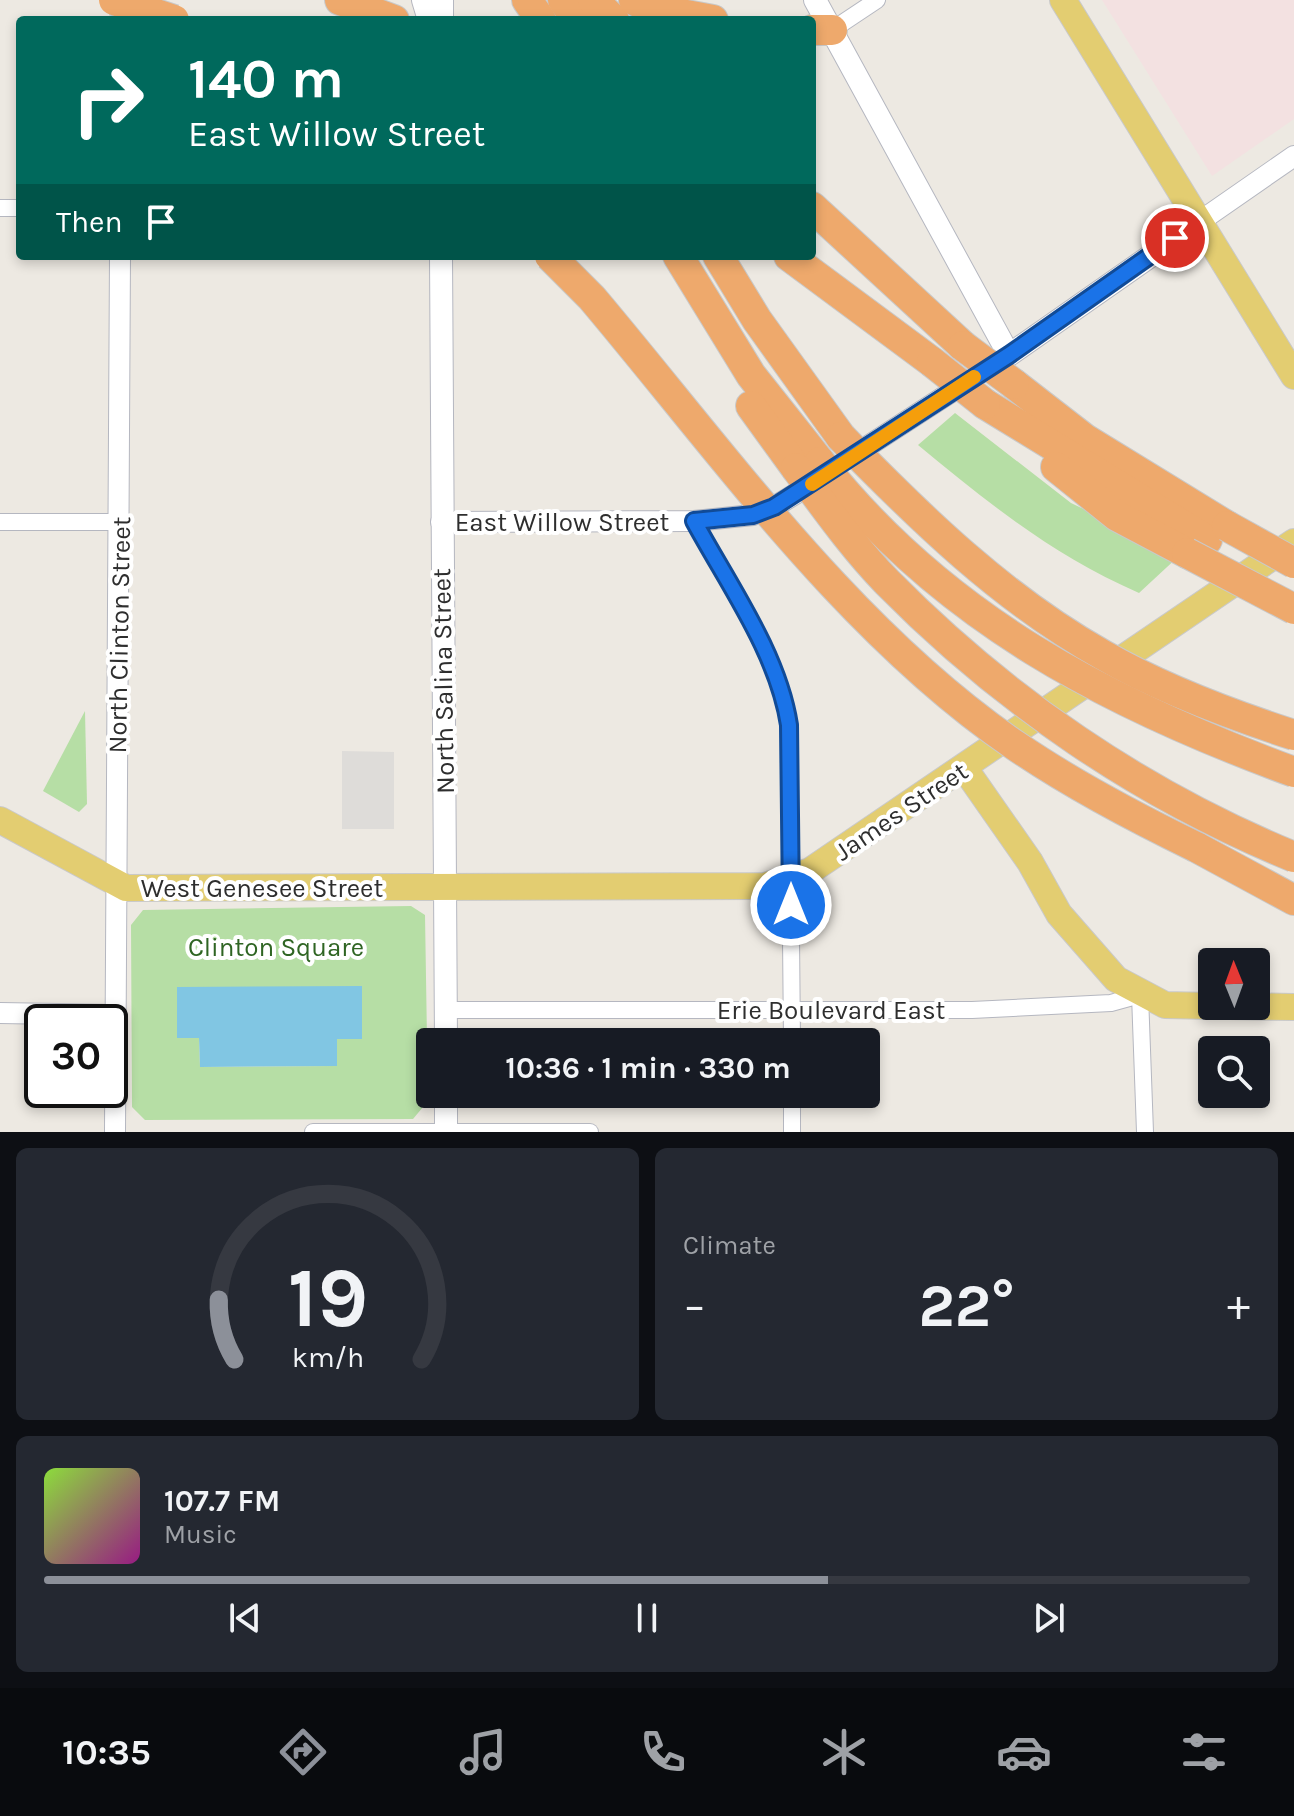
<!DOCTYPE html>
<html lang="en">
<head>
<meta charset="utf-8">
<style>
  body { margin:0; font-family:Karla,sans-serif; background:#242831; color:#f1f3f6; height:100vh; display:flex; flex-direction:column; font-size:30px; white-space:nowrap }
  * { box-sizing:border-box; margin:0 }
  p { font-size:26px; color:#9ea1a6 }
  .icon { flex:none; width:44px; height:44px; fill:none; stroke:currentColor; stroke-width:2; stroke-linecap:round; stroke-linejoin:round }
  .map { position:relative; height:1132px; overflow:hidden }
  .drawer { display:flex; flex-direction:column; gap:16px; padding:16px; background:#0d0f14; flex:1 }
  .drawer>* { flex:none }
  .banner { position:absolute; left:16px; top:16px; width:800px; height:244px; border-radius:8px; box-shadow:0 4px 12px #0003; background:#00695c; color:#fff; overflow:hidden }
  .needle { width:52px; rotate:359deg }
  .fabs { position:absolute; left:1198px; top:948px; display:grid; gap:16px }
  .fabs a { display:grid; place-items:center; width:72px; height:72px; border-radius:8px; background:#171b24; box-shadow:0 4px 12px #0003; font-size:40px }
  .speed { position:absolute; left:24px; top:1004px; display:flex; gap:16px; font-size:40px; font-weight:700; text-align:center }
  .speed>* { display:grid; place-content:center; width:104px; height:104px; border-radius:50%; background:#171b24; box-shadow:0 4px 12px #0003; line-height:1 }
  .speed .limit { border:4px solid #111; border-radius:12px; background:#fff; color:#111 }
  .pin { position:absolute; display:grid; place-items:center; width:68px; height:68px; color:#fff; margin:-34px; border:4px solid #fff; border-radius:50%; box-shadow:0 2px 8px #0007 }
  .me { position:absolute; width:88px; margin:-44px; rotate:0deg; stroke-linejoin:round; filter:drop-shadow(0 0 6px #0008) }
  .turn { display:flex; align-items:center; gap:28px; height:168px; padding:0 40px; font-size:36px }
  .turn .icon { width:104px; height:104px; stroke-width:2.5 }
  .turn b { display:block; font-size:56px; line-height:68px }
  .then { display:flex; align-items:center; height:76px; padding:0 40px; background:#0003; gap:16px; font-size:30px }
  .big { font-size:60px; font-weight:700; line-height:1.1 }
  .drawer .card { flex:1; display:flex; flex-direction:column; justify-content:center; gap:12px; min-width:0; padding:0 28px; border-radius:12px; background:#242831 }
  .drawer .dial { align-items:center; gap:0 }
  .dial svg { height:208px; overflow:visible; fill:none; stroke:#363941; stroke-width:7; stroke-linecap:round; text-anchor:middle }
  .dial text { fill:#f1f3f6; stroke:none }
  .song { display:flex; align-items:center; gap:24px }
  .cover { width:96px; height:96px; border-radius:12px; background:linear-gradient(135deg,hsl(90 70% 55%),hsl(310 70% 35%)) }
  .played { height:8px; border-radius:4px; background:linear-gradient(90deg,#8c9099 65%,#363941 65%) }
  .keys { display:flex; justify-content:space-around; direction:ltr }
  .heat { display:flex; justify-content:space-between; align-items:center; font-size:44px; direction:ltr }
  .drawer .tiles { flex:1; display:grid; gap:16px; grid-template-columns:1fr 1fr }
  .card:last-child { grid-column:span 2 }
  .trip { position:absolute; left:416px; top:1028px; width:464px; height:80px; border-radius:8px; background:#171b24; box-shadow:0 4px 12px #0003; font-weight:700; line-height:80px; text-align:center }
  .tab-bar { display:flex; height:128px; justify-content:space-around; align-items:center; background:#090b0e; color:#9ea1a6 }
  .tab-bar .icon { width:56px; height:56px }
  .tab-bar .active { color:#8c9099 }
  .tab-bar b { font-size:36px; color:#f1f3f6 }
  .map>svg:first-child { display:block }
</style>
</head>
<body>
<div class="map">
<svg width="1294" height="1132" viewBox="0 0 1294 1132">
  <rect width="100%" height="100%" fill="#ede9e2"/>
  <path fill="#f3e1e1" d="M1102 0H1294V119L1212 176Z"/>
  <g fill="#b6dea5" fill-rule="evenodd">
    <path d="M955 413 1071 503 1180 555 1139 593C1051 554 991 505 918 445Z"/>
    <path d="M85 711 87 804 79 812 43 791Z"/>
    <path d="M411 906 425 915 428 1101 413 1119 145 1120 132 1107 131 925 143 910ZM199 1038 362 1039H336V1066L200 1067Z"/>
  </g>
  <path fill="#dedcd9" d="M342 751 394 752V829H342Z"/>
  <path fill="#81c6e3" d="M362 986V1039H337V1066L200 1067 199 1038H177V987Z"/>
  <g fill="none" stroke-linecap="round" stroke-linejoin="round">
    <g stroke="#b5b7c0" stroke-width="18">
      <g id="minor">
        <path d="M832 30 877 0"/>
        <path d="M0 208H20"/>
        <path d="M694 521C727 582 779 657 789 725L792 1042"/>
        <path d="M0 522H121"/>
        <path d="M446 1010H972L1111 1003 1140 995 1145 1132"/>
        <path d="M792 1094V1132"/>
        <path d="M313 1132H590"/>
      </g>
    </g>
    <g stroke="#b5b7c0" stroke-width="22">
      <g id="tertiary">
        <path d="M1199 222 1294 156"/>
        <path d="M848 459 999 361"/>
        <path d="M441 522 694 521 753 515 774 507 818 480"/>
        <path d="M0 1013 116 1015"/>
        <path d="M115 1132 120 256"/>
      </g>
    </g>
    <g stroke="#b5b7c0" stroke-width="24">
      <g id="secondary">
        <path d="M423 0 429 20"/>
        <path d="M442 0V20"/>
        <path d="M815 0 1009 355 1199 222"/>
        <path d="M441 256 446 1042"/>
        <path d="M446 1094V1132"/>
      </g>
    </g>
    <g stroke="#c9c9c9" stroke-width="28">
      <g id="primary">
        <path d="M1063 0 1294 376"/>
        <path d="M965 769 1030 862 1059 914 1116 979 1165 1005 1212 1006"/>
        <path d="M0 820 126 888 765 886 810 871 1294 542"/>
        <path d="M1230 1006 1294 1007"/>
      </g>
    </g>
    <g stroke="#c9c9c9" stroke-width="32">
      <g id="motorway">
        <path d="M340 0 394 20"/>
        <path d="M527 0 541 20"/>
        <path d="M563 0 577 20"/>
        <path d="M593 0 614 20"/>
        <path d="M634 0 649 8 713 20"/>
        <path d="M812 30H832"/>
        <path d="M812 207 963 346"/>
        <path d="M678 256 751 375 820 462"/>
        <path d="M718 256 757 320 841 437"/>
        <path d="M789 256 932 362"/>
        <path d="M1014 384 1085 439 1227 526"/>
        <path d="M985 404 1207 540"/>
        <path d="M751 406 796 468"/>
        <path d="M1056 467 1117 516 1187 553"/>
        <path d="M1196 847 1294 900"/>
      </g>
    </g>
    <use href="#minor" stroke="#fff" stroke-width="16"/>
    <use href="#tertiary" stroke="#fff" stroke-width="20"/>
    <use href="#secondary" stroke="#fff" stroke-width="22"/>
    <use href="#primary" stroke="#e3cd71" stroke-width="26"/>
    <use href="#motorway" stroke="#eea96c" stroke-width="30"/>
    <g stroke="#c9c9c9" stroke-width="32" stroke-linecap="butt">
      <g id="motorway-bridge">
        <path d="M114 0 174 20"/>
        <path d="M550 256 592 298C722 452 849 632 1016 746 1073 785 1134 817 1196 847"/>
        <path d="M963 346 1014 384"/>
        <path d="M932 362 985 404"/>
        <path d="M841 437C920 518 1003 599 1103 655 1162 689 1229 714 1294 735"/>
        <path d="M820 462C944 619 1109 704 1294 772"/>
        <path d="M796 468C825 507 853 547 887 582 1003 700 1142 795 1294 857"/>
        <path d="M1227 526 1294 563"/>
        <path d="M1187 553 1294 609"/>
      </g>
    </g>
    <use href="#motorway-bridge" stroke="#eea96c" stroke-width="30"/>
  </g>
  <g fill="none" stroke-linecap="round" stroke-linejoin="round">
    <g stroke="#114b97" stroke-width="20">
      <path id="route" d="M791 905 789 725C778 653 728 584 694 521L753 515 774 507 1009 355 1175 238"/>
    </g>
    <use href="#route" stroke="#1a73e8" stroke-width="14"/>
    <path stroke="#f59e0b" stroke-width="14" d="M812 484 974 377"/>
  </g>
  <g text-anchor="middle" stroke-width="8" stroke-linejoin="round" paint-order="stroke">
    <g font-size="26" fill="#2e2e2e" stroke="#fff">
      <text x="562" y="531">East Willow Street</text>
      <text transform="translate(119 635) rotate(-89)" y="9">North Clinton Street</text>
      <text transform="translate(443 681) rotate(-91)" y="9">North Salina Street</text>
      <text transform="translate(901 811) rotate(-34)" y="9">James Street</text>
      <text x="262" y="897">West Genesee Street</text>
      <text x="831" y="1019">Erie Boulevard East</text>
    </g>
    <g font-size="26" fill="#2f6523" stroke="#fff">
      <text x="276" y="956">Clinton Square</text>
    </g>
  </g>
</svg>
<div class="fabs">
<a><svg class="needle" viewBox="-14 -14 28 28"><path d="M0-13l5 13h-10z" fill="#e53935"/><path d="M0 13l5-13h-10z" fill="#9ea1a6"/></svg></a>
<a><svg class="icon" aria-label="search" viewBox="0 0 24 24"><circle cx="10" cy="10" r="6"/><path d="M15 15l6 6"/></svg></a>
</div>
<div class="speed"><div class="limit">30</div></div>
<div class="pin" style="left:1175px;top:238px;background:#d93025"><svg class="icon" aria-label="arrive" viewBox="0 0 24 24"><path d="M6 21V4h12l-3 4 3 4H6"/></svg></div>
<svg class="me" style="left:791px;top:905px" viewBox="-20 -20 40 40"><circle r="17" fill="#1a73e8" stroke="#fff" stroke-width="3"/><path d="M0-11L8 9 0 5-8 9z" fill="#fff"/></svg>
<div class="trip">10:36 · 1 min · 330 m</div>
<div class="banner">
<div class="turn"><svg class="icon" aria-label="right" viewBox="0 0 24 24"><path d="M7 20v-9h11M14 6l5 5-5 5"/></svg><div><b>140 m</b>East Willow Street</div></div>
<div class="then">Then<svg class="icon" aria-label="arrive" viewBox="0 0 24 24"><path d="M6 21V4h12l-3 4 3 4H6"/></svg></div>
</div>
</div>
<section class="drawer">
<div class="tiles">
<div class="card dial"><svg viewBox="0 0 100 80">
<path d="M14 69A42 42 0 1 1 86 69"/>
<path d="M14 69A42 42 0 0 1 8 46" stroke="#8c9099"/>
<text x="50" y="56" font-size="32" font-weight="700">19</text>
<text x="50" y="72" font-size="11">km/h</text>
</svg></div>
<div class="card"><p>Climate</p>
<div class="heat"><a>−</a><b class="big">22°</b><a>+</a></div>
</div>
<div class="card">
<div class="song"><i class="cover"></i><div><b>107.7 FM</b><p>Music</p></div></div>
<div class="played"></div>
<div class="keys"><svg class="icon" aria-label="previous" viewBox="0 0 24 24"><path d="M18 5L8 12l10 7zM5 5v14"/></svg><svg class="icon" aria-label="pause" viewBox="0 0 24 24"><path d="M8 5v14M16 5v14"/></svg><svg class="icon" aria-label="next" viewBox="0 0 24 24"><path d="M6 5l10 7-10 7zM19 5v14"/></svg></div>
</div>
</div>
</section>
<nav class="tab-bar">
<b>10:35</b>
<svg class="icon active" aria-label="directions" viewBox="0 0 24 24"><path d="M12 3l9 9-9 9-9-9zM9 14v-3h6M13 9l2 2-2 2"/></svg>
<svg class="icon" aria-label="music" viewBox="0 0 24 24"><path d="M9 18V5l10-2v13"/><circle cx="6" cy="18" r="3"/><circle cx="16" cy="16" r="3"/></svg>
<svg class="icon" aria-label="phone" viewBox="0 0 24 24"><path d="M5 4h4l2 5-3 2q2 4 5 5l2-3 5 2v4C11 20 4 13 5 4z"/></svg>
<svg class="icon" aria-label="climate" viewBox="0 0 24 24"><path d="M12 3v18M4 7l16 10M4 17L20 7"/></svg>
<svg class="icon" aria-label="car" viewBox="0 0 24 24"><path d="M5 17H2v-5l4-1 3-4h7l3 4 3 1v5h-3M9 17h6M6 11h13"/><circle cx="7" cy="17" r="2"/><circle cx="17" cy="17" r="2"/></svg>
<svg class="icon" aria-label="filters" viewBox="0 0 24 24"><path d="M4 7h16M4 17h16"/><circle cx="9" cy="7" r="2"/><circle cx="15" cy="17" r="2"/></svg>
</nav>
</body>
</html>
